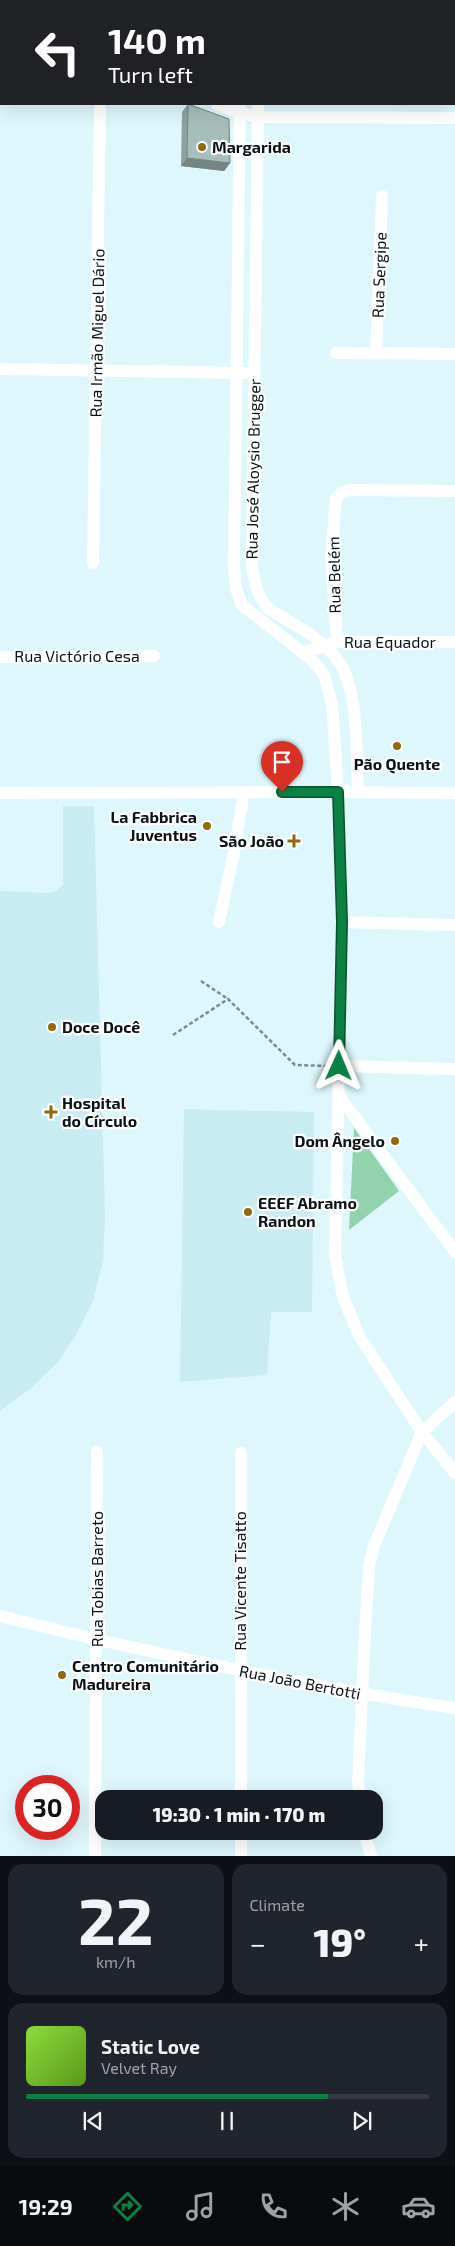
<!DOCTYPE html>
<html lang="en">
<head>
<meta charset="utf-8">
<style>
  body { margin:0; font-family:"Exo 2",sans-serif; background:#20242c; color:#f1f3f6; height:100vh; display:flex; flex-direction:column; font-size:19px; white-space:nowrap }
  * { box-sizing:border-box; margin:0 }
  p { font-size:16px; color:#9ea1a6 }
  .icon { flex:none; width:28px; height:28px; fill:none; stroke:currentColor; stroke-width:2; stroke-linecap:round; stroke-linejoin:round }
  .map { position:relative; height:1856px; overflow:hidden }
  .sheet { display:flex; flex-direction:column; gap:8px; padding:8px; background:#0d0f14; flex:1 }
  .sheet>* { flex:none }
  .banner { position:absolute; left:0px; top:0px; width:455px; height:105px; box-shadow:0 5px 20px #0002; background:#202124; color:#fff; overflow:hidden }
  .speed { position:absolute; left:15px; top:1775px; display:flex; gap:10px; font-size:25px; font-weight:700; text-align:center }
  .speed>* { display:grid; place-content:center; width:65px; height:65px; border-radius:50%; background:#171b24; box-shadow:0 5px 20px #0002; line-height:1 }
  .speed .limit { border:8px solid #d22; background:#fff; color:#111 }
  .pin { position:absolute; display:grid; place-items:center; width:42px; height:42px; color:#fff; margin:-51px -21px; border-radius:50% 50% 50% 0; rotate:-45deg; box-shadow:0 0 5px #0007 }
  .pin .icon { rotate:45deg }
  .me { position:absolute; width:55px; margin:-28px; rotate:1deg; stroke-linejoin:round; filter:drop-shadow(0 0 4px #0008) }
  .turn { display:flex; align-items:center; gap:18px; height:105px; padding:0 25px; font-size:22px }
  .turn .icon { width:65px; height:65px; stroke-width:2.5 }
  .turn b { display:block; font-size:35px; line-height:42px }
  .big { font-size:38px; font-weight:800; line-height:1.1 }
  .sheet .tile { flex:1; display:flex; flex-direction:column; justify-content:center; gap:8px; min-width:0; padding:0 18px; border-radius:15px; background:#20242c }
  .sheet .dial { align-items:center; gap:0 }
  .dial b { font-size:65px; line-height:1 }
  .song { display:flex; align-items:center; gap:15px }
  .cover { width:60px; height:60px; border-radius:8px; background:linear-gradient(135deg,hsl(90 70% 55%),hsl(90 70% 35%)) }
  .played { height:5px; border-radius:2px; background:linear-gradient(90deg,#0b8043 75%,#363941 75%) }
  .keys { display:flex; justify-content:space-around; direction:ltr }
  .heat { display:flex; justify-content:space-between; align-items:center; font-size:28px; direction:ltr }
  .sheet .tiles { flex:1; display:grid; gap:8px; grid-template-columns:1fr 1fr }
  .tile:last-child { grid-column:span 2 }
  .trip { position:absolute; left:95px; top:1790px; width:288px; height:50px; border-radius:15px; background:#171b24; box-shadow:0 5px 20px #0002; font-weight:800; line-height:50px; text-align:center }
  .tabs { display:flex; height:80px; justify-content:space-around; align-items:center; background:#090b0e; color:#9ea1a6 }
  .tabs .icon { width:35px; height:35px }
  .tabs .current { color:#0b8043 }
  .tabs b { font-size:22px; color:#f1f3f6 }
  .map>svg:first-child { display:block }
</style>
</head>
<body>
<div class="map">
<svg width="455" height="1856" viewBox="0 0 455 1856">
  <rect width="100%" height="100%" fill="#ddf7fc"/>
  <g fill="#c9ecf2">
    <path d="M63 806H94L105 1216 103 1260 93 1301 76 1335 58 1362 30 1389 0 1411V891L48 893 55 892 63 885Z"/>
    <path d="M184 1109 314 1112 312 1312H271L267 1375 180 1382Z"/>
  </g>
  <path fill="#92d3ae" d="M354 1128 399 1191 349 1230Z"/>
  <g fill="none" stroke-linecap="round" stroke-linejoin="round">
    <g stroke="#7a8c90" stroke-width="2.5" stroke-dasharray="4 2.5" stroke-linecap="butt">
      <path d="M201 981 228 999"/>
      <path d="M173 1035 228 999 295 1065 327 1066"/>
    </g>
    <g stroke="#fff" stroke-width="12">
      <path d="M101 1V0"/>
      <path d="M242 1V0"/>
      <path d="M261 1V0"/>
      <path d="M0 13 1 14"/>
      <path d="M217 104 240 113 258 117 455 118"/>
      <path d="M240 104 234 566 236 589 242 605 313 661 324 675 332 704 338 792 342 922 335 1256 343 1297 359 1336 422 1432 455 1473"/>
      <path d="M258 104 252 565C254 580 257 597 268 608 272 612 279 615 284 618 305 631 330 644 342 667 359 698 356 756 358 792"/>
      <path d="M336 353 455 354"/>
      <path d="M376 354 382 196"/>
      <path d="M0 369 245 373"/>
      <path d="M93 563 100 104"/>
      <path d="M337 642 331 557 336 498 341 493 350 490 455 491"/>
      <path d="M304 652 337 642H455"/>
      <path d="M0 657 154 656"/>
      <path d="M0 793 338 792 455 793"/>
      <path d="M219 922 234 852 244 792"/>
      <path d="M342 922 455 925"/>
      <path d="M339 1066 455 1069"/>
      <path d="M339 1096 455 1252"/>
      <path d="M0 1616C150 1653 302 1686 455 1708"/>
      <path d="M241 1799V1453"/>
      <path d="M360 1799 358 1782 365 1632 369 1567 373 1548 422 1432 455 1402"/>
      <path d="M241 1831V1856"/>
      <path d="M364 1831 371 1856"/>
      <path d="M95 1856 97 1452"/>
    </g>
  </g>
  <path fill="#8ea3a0" d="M188 104 230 163 224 171 181 166 182 112Z"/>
  <path fill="#748582" d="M187 158 230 163 224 171 181 166Z"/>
  <path fill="#a5beba" stroke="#748582" d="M188 104 229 119 230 163 187 158Z"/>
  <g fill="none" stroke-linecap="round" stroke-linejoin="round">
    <g stroke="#07532c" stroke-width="12">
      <path id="route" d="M282 792H338L342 922 339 1066"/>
    </g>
    <use href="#route" stroke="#0b8043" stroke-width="9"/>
  </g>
  <g fill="#906a10" stroke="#fff" stroke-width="2">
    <circle cx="202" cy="147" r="5"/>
    <circle cx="397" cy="746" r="5"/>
    <circle cx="207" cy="826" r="5"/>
    <path d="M291.5 833.5h5v5h5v5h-5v5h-5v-5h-5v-5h5z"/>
    <circle cx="52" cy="1027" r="5"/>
    <path d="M48.5 1104.5h5v5h5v5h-5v5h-5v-5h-5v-5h5z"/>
    <circle cx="395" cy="1141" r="5"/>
    <circle cx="248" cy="1212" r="5"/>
    <circle cx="62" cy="1675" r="5"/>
  </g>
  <g text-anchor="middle" stroke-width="4.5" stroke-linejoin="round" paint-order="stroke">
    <g font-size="16" font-weight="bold" fill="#091214" stroke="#fff" text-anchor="start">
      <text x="212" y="153">Margarida</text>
      <text x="397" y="770" text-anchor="middle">Pão Quente</text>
      <text x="197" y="823" text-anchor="end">La Fabbrica<tspan x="197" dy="18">Juventus</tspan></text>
      <text x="284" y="847" text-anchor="end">São João</text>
      <text x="62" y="1033">Doce Docê</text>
      <text x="62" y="1109">Hospital<tspan x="62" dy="18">do Círculo</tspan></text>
      <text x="385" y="1147" text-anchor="end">Dom Ângelo</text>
      <text x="258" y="1209">EEEF Abramo<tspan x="258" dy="18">Randon</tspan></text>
      <text x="72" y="1672">Centro Comunitário<tspan x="72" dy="18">Madureira</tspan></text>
    </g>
    <g font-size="16" fill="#091214" stroke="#fff">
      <text transform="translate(379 275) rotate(-88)" y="6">Rua Sergipe</text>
      <text transform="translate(97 333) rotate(-89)" y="6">Rua Irmão Miguel Dário</text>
      <text transform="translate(253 469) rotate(-89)" y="6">Rua José Aloysio Brugger</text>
      <text transform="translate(334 575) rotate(-91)" y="6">Rua Belém</text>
      <text x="390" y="648">Rua Equador</text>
      <text x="77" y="662">Rua Victório Cesa</text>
      <text transform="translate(97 1579) rotate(-90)" y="6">Rua Tobias Barreto</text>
      <text transform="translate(240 1581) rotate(-90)" y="6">Rua Vicente Tisatto</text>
      <text transform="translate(300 1682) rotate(11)" y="6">Rua João Bertotti</text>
    </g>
  </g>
</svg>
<div class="speed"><div class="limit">30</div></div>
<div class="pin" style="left:282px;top:792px;background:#d93025"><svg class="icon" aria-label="arrive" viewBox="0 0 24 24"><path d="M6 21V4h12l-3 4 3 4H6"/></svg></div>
<svg class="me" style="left:339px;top:1066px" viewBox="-20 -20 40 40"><path d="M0-17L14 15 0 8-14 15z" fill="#0b8043" stroke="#fff" stroke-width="4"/></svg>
<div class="trip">19:30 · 1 min · 170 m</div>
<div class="banner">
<div class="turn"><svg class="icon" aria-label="left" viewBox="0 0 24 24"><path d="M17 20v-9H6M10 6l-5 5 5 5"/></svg><div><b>140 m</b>Turn left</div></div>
</div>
</div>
<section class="sheet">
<div class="tiles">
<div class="tile dial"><b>22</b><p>km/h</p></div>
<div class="tile"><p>Climate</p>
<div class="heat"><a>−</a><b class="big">19°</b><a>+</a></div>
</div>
<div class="tile">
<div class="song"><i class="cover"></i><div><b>Static Love</b><p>Velvet Ray</p></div></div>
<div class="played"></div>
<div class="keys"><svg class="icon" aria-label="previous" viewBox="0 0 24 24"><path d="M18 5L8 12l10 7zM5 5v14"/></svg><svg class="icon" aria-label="pause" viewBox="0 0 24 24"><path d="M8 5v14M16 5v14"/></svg><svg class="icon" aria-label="next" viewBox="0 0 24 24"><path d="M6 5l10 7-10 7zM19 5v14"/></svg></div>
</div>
</div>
</section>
<nav class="tabs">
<b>19:29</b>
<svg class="icon current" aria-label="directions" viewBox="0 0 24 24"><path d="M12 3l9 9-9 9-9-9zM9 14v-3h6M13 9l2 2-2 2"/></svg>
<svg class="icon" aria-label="music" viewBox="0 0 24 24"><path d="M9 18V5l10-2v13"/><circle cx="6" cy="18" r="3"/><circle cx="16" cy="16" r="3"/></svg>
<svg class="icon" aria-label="phone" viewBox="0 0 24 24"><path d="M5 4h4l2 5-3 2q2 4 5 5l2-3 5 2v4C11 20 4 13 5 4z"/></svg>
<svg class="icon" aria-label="climate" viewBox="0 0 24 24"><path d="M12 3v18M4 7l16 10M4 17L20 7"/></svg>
<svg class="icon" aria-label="car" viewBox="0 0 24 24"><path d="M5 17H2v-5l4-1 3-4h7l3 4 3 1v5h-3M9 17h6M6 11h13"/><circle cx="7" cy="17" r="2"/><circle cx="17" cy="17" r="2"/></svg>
</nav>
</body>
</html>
